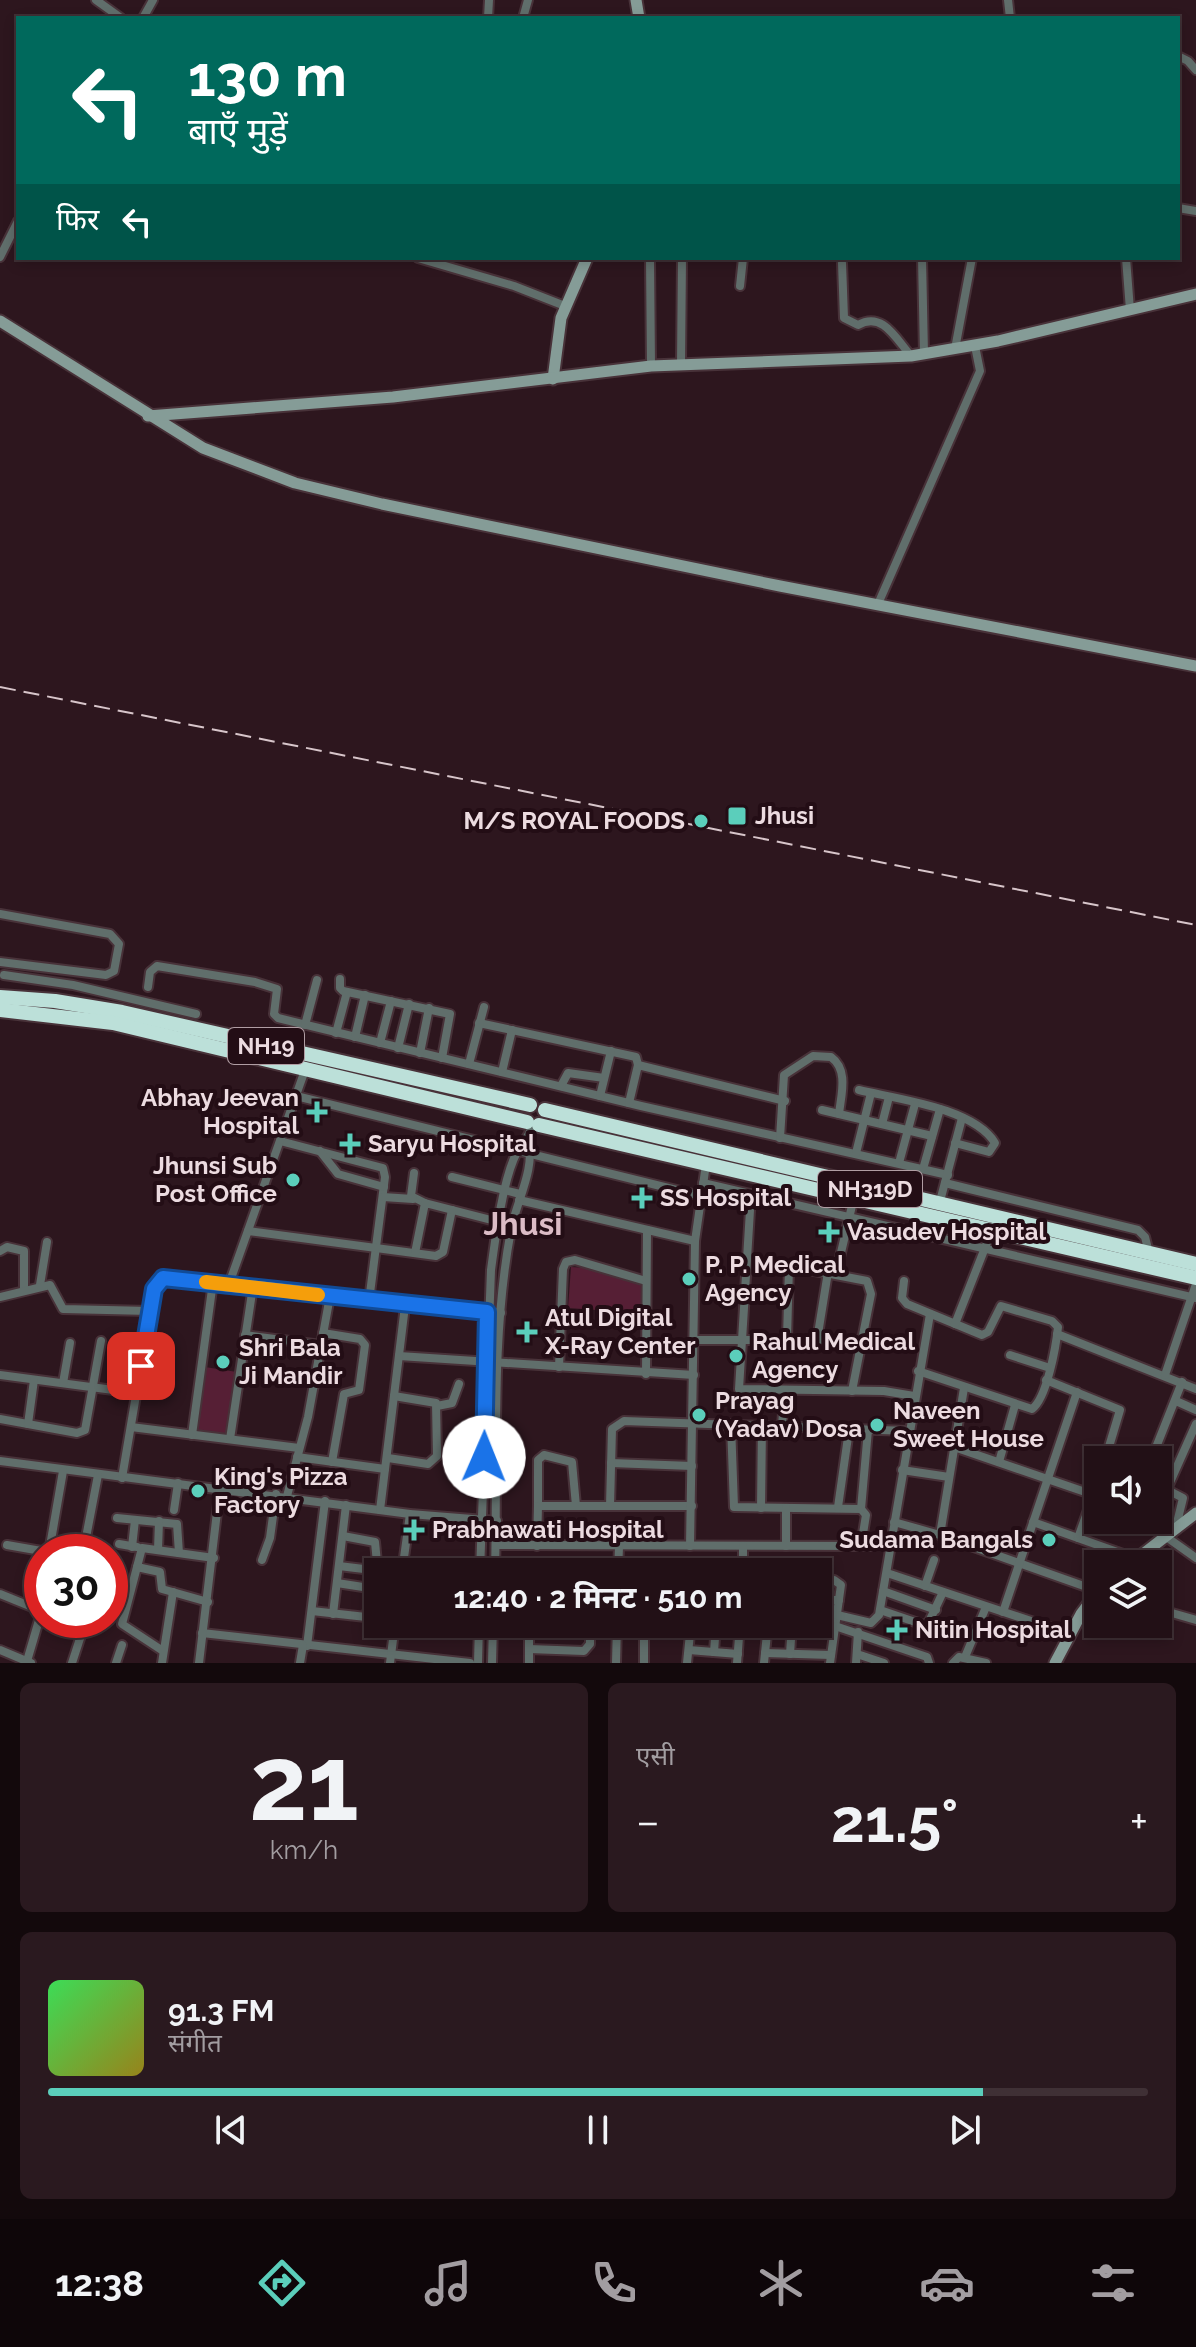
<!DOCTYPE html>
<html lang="hi">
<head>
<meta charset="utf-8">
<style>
  body { margin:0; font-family:Raleway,"Noto Sans Devanagari",sans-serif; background:#2a191f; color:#f1f3f6; height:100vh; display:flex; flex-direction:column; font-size:30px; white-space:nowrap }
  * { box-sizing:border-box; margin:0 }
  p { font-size:26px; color:#a29da1 }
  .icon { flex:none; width:44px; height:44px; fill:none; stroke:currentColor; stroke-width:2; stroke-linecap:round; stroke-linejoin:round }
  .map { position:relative; height:1663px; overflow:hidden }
  .side { display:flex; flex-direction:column; gap:20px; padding:20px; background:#13090c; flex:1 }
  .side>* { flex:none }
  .hud { position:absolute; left:16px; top:16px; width:1164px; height:244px; border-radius:0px; box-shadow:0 4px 12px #0003,0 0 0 2px #3f3035; background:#00695c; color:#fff; overflow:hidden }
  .tools { position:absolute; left:1084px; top:1446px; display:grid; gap:16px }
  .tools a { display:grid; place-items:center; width:88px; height:88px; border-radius:0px; background:#221016; box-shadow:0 4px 12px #0003,0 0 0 2px #3f3035; font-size:40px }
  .speed { position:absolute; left:24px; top:1534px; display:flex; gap:16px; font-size:40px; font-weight:700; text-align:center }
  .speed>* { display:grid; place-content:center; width:104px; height:104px; border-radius:50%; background:#221016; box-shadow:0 4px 12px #0003,0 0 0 2px #3f3035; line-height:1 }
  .speed .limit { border:12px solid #d22; background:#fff; color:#111 }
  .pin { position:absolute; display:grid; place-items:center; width:68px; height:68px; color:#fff; margin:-34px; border-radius:16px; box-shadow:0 4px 12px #0006 }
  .me { position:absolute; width:88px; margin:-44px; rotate:1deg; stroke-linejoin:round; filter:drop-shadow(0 0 6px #0008) }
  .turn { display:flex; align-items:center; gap:28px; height:168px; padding:0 40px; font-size:36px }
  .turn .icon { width:104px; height:104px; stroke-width:2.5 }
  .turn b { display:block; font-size:56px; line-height:68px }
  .then { display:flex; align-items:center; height:76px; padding:0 40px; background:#0003; gap:16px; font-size:30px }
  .big { font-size:60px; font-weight:700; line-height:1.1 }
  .side .tile { flex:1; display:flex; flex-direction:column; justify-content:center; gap:12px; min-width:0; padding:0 28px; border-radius:12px; background:#2a191f }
  .side .dial { align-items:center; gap:0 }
  .dial b { font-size:104px; line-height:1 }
  .song { display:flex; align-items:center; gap:24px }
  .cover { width:96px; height:96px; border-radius:12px; background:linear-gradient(135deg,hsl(130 70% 55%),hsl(50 70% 35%)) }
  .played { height:8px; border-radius:4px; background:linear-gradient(90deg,#5bcebb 85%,#3f3035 85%) }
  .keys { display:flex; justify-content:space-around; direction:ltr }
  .heat { display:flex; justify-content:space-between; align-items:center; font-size:44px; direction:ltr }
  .side .tiles { flex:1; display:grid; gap:20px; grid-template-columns:1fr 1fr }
  .tile:last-child { grid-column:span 2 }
  .trip { position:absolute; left:364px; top:1558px; width:468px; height:80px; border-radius:0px; background:#221016; box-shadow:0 4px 12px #0003,0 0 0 2px #3f3035; font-weight:700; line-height:80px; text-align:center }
  .menu { display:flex; height:128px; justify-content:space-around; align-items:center; background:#0e0609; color:#a29da1 }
  .menu .icon { width:56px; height:56px }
  .menu .current { color:#5bcebb }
  .menu b { font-size:36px; color:#f1f3f6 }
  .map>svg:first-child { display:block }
</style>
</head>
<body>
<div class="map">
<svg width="1196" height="1663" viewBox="0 0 1196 1663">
  <rect width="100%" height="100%" fill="#2d161e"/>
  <g fill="#561f35">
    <path d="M571 1267 606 1269 643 1282 641 1313 568 1308Z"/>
    <path d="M205 1367 237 1372 228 1436 195 1431Z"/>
  </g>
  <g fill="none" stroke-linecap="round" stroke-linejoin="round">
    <g stroke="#483239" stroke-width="12">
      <g id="street">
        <path d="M96 0 121 18"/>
        <path d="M1008 0 1010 18"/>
        <path d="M143 18 153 0"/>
        <path d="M488 18 489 0"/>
        <path d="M523 18 528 0"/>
        <path d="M1178 56 1188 61 1196 70"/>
        <path d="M1178 208 1196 211"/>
        <path d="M0 257 18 221"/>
        <path d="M418 258 514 286 565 306"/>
        <path d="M650 258 651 366"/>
        <path d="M922 258 924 354"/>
        <path d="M1126 258 1130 310"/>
        <path d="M842 263 844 318 858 325C883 311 896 339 911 356"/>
        <path d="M740 286 743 258"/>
        <path d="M955 349 972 258"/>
        <path d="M681 364 682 258"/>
        <path d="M878 604 980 371 975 346"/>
        <path d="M0 914 110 934 119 944 114 971 106 975 0 962"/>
        <path d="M4 975 73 985 196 1014"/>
        <path d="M340 979V988L343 991 450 1014 442 1058"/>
        <path d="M148 987 150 972 157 966 255 982 277 989 274 1014 278 1018 641 1106 948 1175"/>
        <path d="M479 1023 636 1057 638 1065 629 1103"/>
        <path d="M305 1025 317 980"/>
        <path d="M336 1033 347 992"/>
        <path d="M355 1037 365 995"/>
        <path d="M380 1043 391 1001"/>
        <path d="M398 1048 409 1004"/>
        <path d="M420 1053 429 1008"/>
        <path d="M469 1064 484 1007"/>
        <path d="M638 1065 785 1101"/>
        <path d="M502 1072 512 1030"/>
        <path d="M561 1086 568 1073 604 1078"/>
        <path d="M859 1090C897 1099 974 1108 995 1143L989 1152 955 1143"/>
        <path d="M296 1096 701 1196"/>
        <path d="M600 1096 611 1051"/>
        <path d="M822 1110 932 1136"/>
        <path d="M882 1124 889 1097"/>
        <path d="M780 1138 784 1075 813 1056 831 1057C849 1070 841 1095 839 1114"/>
        <path d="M280 1141 383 1168 385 1177 369 1301"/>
        <path d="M320 1151 338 1174 384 1187"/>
        <path d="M856 1153 871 1093"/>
        <path d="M899 1163 915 1104"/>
        <path d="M923 1169 940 1109"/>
        <path d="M414 1173 411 1196 425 1203"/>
        <path d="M452 1177 520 1194"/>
        <path d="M703 1183 1196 1298"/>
        <path d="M945 1183 1138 1230 1145 1237 1149 1253"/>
        <path d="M751 1194 739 1389 884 1391 914 1396"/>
        <path d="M383 1197 413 1199"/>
        <path d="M519 1200 695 1241"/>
        <path d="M939 1205 962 1118"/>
        <path d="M248 1231 436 1256 443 1252 452 1210"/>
        <path d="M0 1251 7 1247 24 1251V1290"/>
        <path d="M415 1253 425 1203 503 1223"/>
        <path d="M836 1274 854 1197"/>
        <path d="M904 1281 902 1298 907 1304 982 1335 988 1332 1001 1306 1052 1321 1058 1327C1056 1346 1047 1398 1032 1409L918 1371"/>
        <path d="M229 1284 305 1070"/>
        <path d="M40 1285 47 1242"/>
        <path d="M0 1297 50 1285 63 1309 150 1311"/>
        <path d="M955 1324 992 1230"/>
        <path d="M323 1333 360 1339 365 1345 359 1390 344 1394 332 1462"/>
        <path d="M1057 1334 1196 1389"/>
        <path d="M245 1335 321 1345"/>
        <path d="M787 1339 789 1266 867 1281 871 1294 852 1391"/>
        <path d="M695 1340H862"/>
        <path d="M817 1340 828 1272"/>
        <path d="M1010 1355 1050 1368"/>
        <path d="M399 1356 694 1375"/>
        <path d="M559 1367 563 1269 566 1262 575 1260 646 1281"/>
        <path d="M646 1374 647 1230"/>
        <path d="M0 1375 136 1393"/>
        <path d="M1165 1375 1196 1284"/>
        <path d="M1046 1380 1120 1410 1105 1460"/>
        <path d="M63 1383 70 1343"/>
        <path d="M1176 1401 1196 1410"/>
        <path d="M437 1406 452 1403 459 1384"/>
        <path d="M0 1419 77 1433 85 1430 101 1341"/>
        <path d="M28 1424 34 1380"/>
        <path d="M731 1424 734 1507 861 1509 866 1515 861 1546"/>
        <path d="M782 1425 785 1390"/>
        <path d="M131 1427 299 1448"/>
        <path d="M192 1435 213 1282"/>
        <path d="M230 1439 253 1286"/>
        <path d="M954 1447 1094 1495"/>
        <path d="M297 1457 385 1469"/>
        <path d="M388 1458 428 1464 437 1456 436 1403 394 1396"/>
        <path d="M1151 1460 1182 1382"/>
        <path d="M0 1461 410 1514 497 1521"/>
        <path d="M999 1462 1015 1405"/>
        <path d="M611 1463 692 1466"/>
        <path d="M902 1470 949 1477"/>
        <path d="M122 1478 154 1289 163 1278 501 1313"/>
        <path d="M1158 1485 1183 1498 1176 1527"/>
        <path d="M1167 1489 1196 1424"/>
        <path d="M287 1496 308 1417 330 1296"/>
        <path d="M538 1506V1460L544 1455 572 1462 576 1506"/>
        <path d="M610 1506 612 1429 624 1421 908 1431"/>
        <path d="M838 1507 849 1430"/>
        <path d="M761 1508 762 1424"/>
        <path d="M786 1508V1546"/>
        <path d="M861 1509 868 1430"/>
        <path d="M174 1510 178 1483"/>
        <path d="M380 1510 405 1306"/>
        <path d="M117 1518 177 1524 179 1553"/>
        <path d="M894 1522 940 1535 1098 1591"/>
        <path d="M1033 1522 1137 1559"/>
        <path d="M940 1535 964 1388"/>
        <path d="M1165 1536 1196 1558"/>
        <path d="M1078 1538 1098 1482"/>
        <path d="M119 1544 137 1547"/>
        <path d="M7 1545 47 1552"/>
        <path d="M496 1545 891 1546"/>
        <path d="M537 1546 538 1506H692"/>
        <path d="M690 1546 695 1241 706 1164"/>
        <path d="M132 1547 135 1520"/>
        <path d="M84 1548 98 1475"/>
        <path d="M158 1550 159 1521"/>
        <path d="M49 1552 63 1471"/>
        <path d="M262 1560 270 1538 276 1494"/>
        <path d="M339 1566 372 1570 377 1563 375 1542 343 1536"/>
        <path d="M137 1567 160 1572 162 1589 208 1602"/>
        <path d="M402 1572 410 1514"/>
        <path d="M480 1572 491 1270C495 1240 503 1178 517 1152 522 1142 529 1138 532 1126"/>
        <path d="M495 1572C498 1459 490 1341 511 1230 516 1202 536 1168 528 1141"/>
        <path d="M618 1572 619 1547"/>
        <path d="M743 1572V1546"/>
        <path d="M887 1573 1070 1634"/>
        <path d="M818 1580H834L841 1585 830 1663"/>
        <path d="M337 1583 376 1589"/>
        <path d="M925 1586 934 1560"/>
        <path d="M883 1591 936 1610"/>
        <path d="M0 1594 42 1611"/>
        <path d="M818 1600H839"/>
        <path d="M1158 1609 1196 1620"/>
        <path d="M880 1610 927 1626 943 1592"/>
        <path d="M312 1611 366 1617 373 1589"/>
        <path d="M1003 1612 1077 1392"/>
        <path d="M333 1614 346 1505"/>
        <path d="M837 1615 871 1623 879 1615 930 1314"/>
        <path d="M835 1626 927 1657 929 1663"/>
        <path d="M202 1633 470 1663"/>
        <path d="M307 1646 325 1501"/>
        <path d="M529 1649 584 1651 590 1644V1624"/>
        <path d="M0 1650 31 1663"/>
        <path d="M689 1650 738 1654"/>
        <path d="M163 1651 122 1624 142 1548 214 1558"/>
        <path d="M714 1652 716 1624"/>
        <path d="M765 1653 831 1655"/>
        <path d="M790 1654 792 1624"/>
        <path d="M857 1654 884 1663"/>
        <path d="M965 1657 986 1607"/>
        <path d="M27 1661 42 1610"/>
        <path d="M72 1663 86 1620"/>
        <path d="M116 1663 122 1645"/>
        <path d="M162 1663 173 1592"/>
        <path d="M199 1663 220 1487"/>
        <path d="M300 1663 303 1645"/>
        <path d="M390 1663 395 1624"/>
        <path d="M478 1663 479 1624"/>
        <path d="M492 1663 493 1624"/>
        <path d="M529 1663V1624"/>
        <path d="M616 1663 617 1624"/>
        <path d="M644 1663V1624"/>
        <path d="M687 1663 691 1624"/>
        <path d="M737 1663 740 1624"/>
        <path d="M764 1663 768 1624"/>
        <path d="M856 1663 858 1632"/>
        <path d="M953 1663 959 1657 986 1663"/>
      </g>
    </g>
    <g stroke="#483239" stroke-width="15">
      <g id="secondary">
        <path d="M636 0 639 18"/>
        <path d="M0 321 203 448 295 483 382 504 780 586 1196 666"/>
        <path d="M553 379 561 318 587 258"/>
        <path d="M148 416 393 397 651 366 911 356 998 341 1196 294"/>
        <path d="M1130 1564 1196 1513"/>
        <path d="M1055 1663 1081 1614 1098 1591"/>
      </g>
    </g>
    <g stroke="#483239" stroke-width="18">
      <g id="highway">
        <path d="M0 997 55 1001 122 1012 530 1105"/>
        <path d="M0 1010 113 1023 527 1122"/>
        <path d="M545 1110 1196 1264"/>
        <path d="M539 1125 1196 1278"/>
      </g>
    </g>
    <use href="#street" stroke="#606e6b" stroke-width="8"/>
    <use href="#secondary" stroke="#859c97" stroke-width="11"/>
    <use href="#highway" stroke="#bce0d9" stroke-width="14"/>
    <path stroke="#d7c5ca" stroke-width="2" stroke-dasharray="16 8" stroke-linecap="butt" d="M0 687 1196 925"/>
  </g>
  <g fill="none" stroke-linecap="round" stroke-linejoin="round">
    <g stroke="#114b97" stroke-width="20">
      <path id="route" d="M141 1366 154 1289 163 1278 487 1312 484 1457"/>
    </g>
    <use href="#route" stroke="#1a73e8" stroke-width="14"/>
    <path stroke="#f59e0b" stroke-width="14" d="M206 1282 318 1295"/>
  </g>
  <g fill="#5bcebb" stroke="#230d15" stroke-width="3">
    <rect x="727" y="806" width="20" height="20" rx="4"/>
    <circle cx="701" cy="821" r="8"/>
    <path d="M313 1100h8v8h8v8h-8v8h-8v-8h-8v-8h8z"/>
    <path d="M346 1132h8v8h8v8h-8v8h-8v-8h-8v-8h8z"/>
    <circle cx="293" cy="1180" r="8"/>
    <path d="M638 1186h8v8h8v8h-8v8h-8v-8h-8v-8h8z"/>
    <path d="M825 1220h8v8h8v8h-8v8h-8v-8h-8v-8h8z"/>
    <circle cx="689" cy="1279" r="8"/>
    <path d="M523 1320h8v8h8v8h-8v8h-8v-8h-8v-8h8z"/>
    <circle cx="736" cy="1356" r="8"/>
    <circle cx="223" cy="1362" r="8"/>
    <circle cx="699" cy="1415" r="8"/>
    <circle cx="877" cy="1425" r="8"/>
    <circle cx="198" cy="1491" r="8"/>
    <path d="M410 1518h8v8h8v8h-8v8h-8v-8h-8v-8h8z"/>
    <circle cx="1049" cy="1540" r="8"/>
    <path d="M893 1618h8v8h8v8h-8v8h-8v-8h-8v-8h8z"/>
  </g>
  <g text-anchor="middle" stroke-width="8" stroke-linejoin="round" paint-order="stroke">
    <g fill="#230d15" stroke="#b09da3" stroke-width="2">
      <rect x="228" y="1028" width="76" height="36" rx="6"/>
      <rect x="818" y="1171" width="104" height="36" rx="6"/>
    </g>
    <g font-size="22" font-weight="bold" fill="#ecdbe0">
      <text x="266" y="1054">NH19</text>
      <text x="870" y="1197">NH319D</text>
    </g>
    <g font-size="24" font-weight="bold" fill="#ecdbe0" stroke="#230d15" text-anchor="start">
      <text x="755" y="824">Jhusi</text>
      <text x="685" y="829" text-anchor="end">M/S ROYAL FOODS</text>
      <text x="299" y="1106" text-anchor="end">Abhay Jeevan<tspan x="299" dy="28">Hospital</tspan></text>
      <text x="368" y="1152">Saryu Hospital</text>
      <text x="277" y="1174" text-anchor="end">Jhunsi Sub<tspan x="277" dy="28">Post Office</tspan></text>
      <text x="660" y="1206">SS Hospital</text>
      <text x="847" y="1240">Vasudev Hospital</text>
      <text x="705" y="1273">P. P. Medical<tspan x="705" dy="28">Agency</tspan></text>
      <text x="545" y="1326">Atul Digital<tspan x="545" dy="28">X-Ray Center</tspan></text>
      <text x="752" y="1350">Rahul Medical<tspan x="752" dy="28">Agency</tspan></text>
      <text x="239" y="1356">Shri Bala<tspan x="239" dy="28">Ji Mandir</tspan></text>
      <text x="715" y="1409">Prayag<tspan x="715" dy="28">(Yadav) Dosa</tspan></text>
      <text x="893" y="1419">Naveen<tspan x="893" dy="28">Sweet House</tspan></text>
      <text x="214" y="1485">King's Pizza<tspan x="214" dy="28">Factory</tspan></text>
      <text x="432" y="1538">Prabhawati Hospital</text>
      <text x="1033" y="1548" text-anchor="end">Sudama Bangals</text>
      <text x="915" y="1638">Nitin Hospital</text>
    </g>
    <g font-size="32" font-weight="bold" fill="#dcbcc6" stroke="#230d15">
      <text x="523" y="1235">Jhusi</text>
    </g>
  </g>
</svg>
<div class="tools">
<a><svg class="icon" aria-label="sound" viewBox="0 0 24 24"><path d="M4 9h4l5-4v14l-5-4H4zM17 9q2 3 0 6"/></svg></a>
<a><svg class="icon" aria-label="layers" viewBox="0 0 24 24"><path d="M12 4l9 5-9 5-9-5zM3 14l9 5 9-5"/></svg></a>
</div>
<div class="speed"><div class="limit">30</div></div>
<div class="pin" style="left:141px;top:1366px;background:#d93025"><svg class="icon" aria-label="arrive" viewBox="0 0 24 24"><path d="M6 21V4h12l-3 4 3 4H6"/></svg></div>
<svg class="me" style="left:484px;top:1457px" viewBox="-20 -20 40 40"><circle r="19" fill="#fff"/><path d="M0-13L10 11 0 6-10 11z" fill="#1a73e8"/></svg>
<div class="trip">12:40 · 2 मिनट · 510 m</div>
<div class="hud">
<div class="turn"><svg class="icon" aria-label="left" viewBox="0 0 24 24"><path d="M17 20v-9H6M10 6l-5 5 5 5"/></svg><div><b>130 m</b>बाएँ मुड़ें</div></div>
<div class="then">फिर<svg class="icon" aria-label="left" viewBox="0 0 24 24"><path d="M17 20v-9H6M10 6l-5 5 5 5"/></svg></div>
</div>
</div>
<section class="side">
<div class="tiles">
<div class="tile dial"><b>21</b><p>km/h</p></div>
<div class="tile"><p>एसी</p>
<div class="heat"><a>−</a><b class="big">21.5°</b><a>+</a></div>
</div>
<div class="tile">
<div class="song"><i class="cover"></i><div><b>91.3 FM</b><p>संगीत</p></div></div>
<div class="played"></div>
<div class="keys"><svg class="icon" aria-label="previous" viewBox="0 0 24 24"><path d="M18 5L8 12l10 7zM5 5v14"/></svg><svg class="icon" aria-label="pause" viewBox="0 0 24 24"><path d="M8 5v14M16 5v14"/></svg><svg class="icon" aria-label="next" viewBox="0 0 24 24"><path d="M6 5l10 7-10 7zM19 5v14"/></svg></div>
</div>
</div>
</section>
<nav class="menu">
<b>12:38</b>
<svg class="icon current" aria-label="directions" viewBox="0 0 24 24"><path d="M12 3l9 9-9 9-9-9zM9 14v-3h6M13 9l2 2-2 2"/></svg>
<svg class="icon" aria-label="music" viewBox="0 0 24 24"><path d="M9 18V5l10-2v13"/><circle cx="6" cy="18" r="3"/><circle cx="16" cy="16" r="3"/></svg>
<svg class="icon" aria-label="phone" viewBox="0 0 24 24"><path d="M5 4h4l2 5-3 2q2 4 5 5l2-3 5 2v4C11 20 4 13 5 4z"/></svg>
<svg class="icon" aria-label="climate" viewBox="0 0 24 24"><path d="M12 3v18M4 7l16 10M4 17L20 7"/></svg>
<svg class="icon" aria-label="car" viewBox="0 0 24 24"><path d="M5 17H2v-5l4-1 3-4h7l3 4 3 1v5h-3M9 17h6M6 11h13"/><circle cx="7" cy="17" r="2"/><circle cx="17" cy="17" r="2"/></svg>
<svg class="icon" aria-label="filters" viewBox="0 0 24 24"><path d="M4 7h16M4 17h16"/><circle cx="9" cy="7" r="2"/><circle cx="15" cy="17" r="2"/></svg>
</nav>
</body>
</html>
